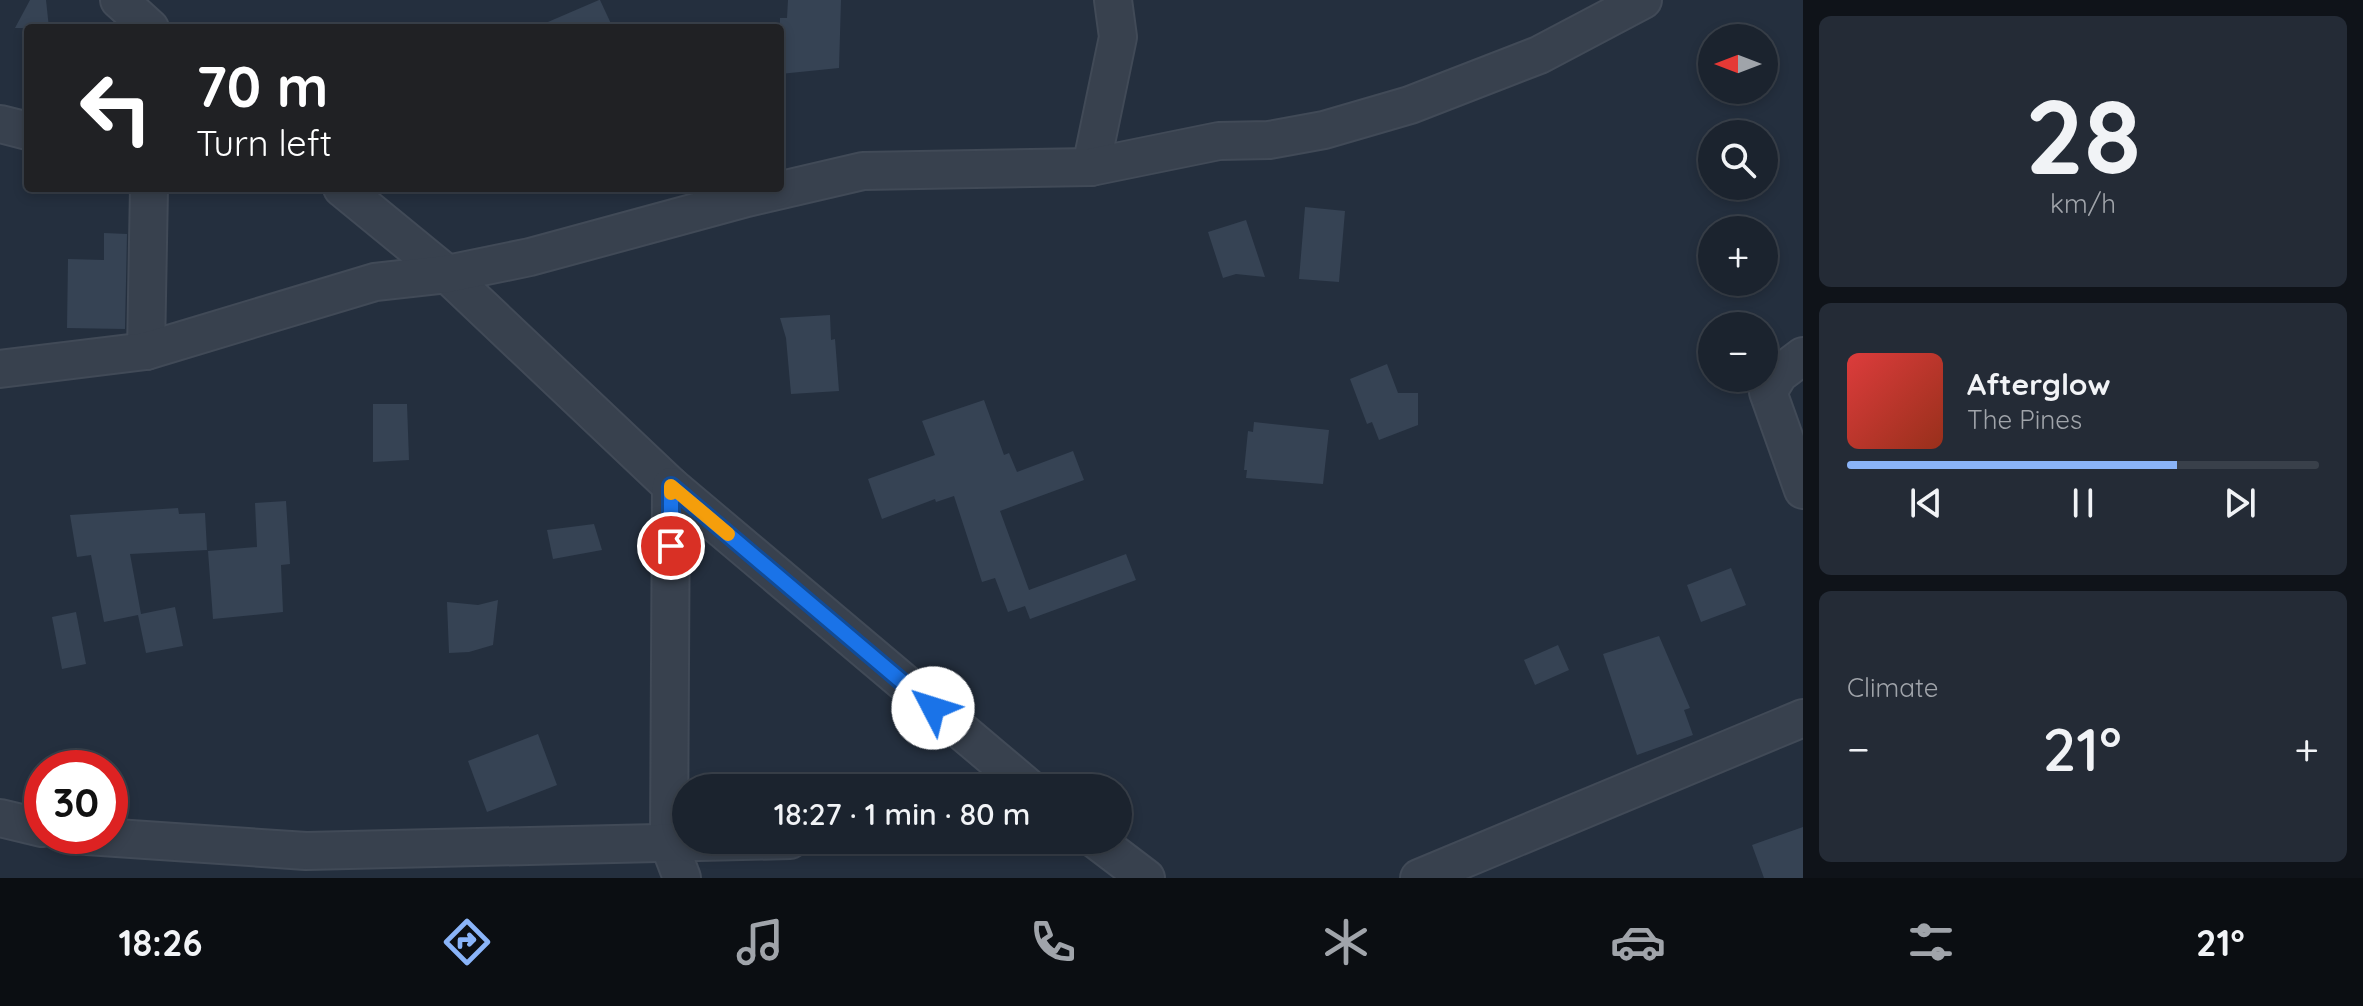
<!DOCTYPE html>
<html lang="en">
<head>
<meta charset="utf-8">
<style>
  body { margin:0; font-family:Quicksand,sans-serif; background:#242b36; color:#f1f3f6; height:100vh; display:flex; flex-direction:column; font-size:30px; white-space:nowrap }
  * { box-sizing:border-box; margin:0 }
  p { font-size:26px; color:#a0a4aa }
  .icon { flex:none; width:44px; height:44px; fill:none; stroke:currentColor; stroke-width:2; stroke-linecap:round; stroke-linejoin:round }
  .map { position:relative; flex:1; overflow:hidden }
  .drawer { display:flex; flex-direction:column; gap:16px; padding:16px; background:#0f1319; width:560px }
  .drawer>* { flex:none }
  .hud { position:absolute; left:24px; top:24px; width:760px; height:168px; border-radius:8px; box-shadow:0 4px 12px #0003,0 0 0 2px #39404a; background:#202124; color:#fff; overflow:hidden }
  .needle { width:52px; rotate:270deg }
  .fabs { position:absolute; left:1698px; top:24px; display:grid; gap:16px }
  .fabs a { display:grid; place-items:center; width:80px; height:80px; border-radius:50%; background:#1b232e; box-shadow:0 4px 12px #0003,0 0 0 2px #39404a; font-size:40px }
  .speed { position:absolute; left:24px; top:750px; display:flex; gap:16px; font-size:40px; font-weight:700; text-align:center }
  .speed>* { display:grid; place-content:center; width:104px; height:104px; border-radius:50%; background:#1b232e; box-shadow:0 4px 12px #0003,0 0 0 2px #39404a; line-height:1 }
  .speed .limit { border:12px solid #d22; background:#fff; color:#111 }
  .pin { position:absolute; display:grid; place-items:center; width:68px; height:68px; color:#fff; margin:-34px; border:4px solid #fff; border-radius:50%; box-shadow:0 2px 8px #0007 }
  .me { position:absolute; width:88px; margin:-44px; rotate:310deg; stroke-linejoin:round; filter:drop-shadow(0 0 6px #0008) }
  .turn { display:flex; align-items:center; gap:28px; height:168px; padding:0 40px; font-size:36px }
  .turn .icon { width:104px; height:104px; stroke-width:2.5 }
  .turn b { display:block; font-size:56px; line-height:68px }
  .big { font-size:60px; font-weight:600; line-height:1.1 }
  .drawer .card { flex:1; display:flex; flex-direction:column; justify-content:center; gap:12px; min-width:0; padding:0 28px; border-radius:12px; background:#242b36 }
  .drawer .dial { align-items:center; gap:0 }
  .dial b { font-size:104px; line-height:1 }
  .song { display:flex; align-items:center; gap:24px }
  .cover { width:96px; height:96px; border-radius:12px; background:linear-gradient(135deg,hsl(0 70% 55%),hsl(10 70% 35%)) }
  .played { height:8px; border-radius:4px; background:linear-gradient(90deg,#8ab4f8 70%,#39404a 70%) }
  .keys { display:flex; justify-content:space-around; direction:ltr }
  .heat { display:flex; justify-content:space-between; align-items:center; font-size:44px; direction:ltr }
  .trip { position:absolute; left:672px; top:774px; width:460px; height:80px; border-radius:40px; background:#1b232e; box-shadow:0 4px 12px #0003,0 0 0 2px #39404a; font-weight:600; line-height:80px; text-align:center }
  .tab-bar { display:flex; height:128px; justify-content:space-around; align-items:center; background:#0b0e12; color:#a0a4aa }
  .tab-bar .icon { width:56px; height:56px }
  .tab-bar .selected { color:#8ab4f8 }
  .tab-bar b { font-size:36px; color:#f1f3f6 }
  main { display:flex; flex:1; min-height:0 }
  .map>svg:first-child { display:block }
</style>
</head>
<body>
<main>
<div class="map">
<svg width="1803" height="878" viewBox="0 0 1803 878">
  <rect width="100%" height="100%" fill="#242f3e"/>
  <g fill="#364354">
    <path d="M30 0H46L49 28H15Z"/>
    <path d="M600 0 613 28H534L599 0Z"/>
    <path d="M788 0H841L839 68 780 74V18H787Z"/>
    <path d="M1305 207 1345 211 1339 282 1299 279Z"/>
    <path d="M1246 220 1265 277 1236 274 1223 278 1208 232Z"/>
    <path d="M104 233 127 234 125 329 67 328 68 259 104 260Z"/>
    <path d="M830 315 831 340 835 339 839 391 791 394 786 338 780 318Z"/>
    <path d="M1387 364 1398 393H1418V425L1379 440 1372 422 1367 424 1350 379Z"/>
    <path d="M984 400 1004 455 1009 453 1017 472 1073 451 1084 480 1000 511 1029 590 1126 554 1136 580 1030 619 1025 606 1008 612 995 578 982 582 954 496 936 502 935 499 882 519 868 479 935 455 922 421Z"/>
    <path d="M373 404H407L409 460 373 462Z"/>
    <path d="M1254 422 1329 430 1323 484 1246 478 1247 470H1244L1248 431 1253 432Z"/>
    <path d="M286 501 290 564 281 565 283 612 213 619 208 551 257 547 255 503Z"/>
    <path d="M178 508 179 514 205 513 207 550 130 554 141 614 175 607 183 646 146 653 138 615 104 622 91 555 77 557 70 515Z"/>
    <path d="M594 524 602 550 553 559 547 530Z"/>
    <path d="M1731 568 1746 605 1701 622 1687 585Z"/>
    <path d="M498 600 493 645 469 652 449 653 447 602 478 605Z"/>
    <path d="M76 612 86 664 62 669 52 617Z"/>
    <path d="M1659 636 1690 708 1684 710 1693 735 1637 755 1603 654Z"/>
    <path d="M1558 645 1569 670 1535 685 1524 660Z"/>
    <path d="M538 734 557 785 487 812 468 761Z"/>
    <path d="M1803 827V878H1764L1752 845Z"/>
  </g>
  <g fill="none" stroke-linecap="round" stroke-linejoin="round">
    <g stroke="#414a57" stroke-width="40">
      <g id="minor">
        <path d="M119 0 150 28"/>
        <path d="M0 124 28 131"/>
        <path d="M1091 167 1118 37 1113 0"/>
        <path d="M342 188 447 274 671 486 1029 788"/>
        <path d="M146 351 149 188"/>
        <path d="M1803 356 1779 374 1768 392 1803 490"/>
        <path d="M0 369 146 351 375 282 447 274 530 257 747 198 863 171 1091 167 1219 141 1269 140 1324 130 1410 105 1539 55 1643 0"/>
        <path d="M671 486 669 844 682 878"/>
        <path d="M0 818 42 828"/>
        <path d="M87 836 306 851 790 840"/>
        <path d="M1096 840 1146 878"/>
        <path d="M1419 878 1803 718"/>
      </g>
    </g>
    <use href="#minor" stroke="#38414e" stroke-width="36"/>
  </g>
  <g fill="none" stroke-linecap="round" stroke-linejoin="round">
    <g stroke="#114b97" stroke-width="20">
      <path id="route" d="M671 546V486L933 708"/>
    </g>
    <use href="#route" stroke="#1a73e8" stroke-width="14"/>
    <path stroke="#f59e0b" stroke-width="14" d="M671 493V486L728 534"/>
  </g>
</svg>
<div class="fabs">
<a><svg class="needle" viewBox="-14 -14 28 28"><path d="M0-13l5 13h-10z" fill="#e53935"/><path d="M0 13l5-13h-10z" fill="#a0a4aa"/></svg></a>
<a><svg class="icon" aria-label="search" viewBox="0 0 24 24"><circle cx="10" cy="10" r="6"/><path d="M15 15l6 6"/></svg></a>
<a>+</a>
<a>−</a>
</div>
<div class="speed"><div class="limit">30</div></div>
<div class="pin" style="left:671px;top:546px;background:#d93025"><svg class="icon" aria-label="arrive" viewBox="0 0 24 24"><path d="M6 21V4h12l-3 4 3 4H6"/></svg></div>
<svg class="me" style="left:933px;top:708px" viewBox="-20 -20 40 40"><circle r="19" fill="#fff"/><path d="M0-13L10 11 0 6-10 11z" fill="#1a73e8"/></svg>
<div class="trip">18:27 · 1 min · 80 m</div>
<div class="hud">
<div class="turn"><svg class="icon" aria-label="left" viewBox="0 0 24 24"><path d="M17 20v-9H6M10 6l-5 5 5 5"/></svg><div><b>70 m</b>Turn left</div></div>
</div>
</div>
<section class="drawer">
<div class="card dial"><b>28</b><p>km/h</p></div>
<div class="card">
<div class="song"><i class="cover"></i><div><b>Afterglow</b><p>The Pines</p></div></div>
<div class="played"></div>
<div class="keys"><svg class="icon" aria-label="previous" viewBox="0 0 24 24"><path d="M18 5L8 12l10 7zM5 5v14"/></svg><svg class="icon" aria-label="pause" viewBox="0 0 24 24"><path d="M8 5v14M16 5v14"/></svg><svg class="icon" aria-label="next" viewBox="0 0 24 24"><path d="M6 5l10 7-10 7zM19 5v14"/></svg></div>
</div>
<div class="card"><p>Climate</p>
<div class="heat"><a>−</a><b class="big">21°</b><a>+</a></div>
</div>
</section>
</main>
<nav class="tab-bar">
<b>18:26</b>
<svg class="icon selected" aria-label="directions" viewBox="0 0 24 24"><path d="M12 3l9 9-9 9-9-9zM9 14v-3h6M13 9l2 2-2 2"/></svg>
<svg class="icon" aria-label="music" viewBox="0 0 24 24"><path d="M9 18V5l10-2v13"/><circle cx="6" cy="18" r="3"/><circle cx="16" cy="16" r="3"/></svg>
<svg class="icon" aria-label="phone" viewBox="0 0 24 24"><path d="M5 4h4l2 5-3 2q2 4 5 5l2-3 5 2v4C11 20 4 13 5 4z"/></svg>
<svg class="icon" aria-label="climate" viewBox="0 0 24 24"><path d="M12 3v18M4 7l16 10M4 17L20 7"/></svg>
<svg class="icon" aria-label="car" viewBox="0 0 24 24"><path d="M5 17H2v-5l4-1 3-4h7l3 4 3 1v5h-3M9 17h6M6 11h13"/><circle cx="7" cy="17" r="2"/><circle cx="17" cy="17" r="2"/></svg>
<svg class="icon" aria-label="filters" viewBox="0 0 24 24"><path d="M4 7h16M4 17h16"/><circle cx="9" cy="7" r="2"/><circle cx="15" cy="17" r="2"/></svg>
<b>21°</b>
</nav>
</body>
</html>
